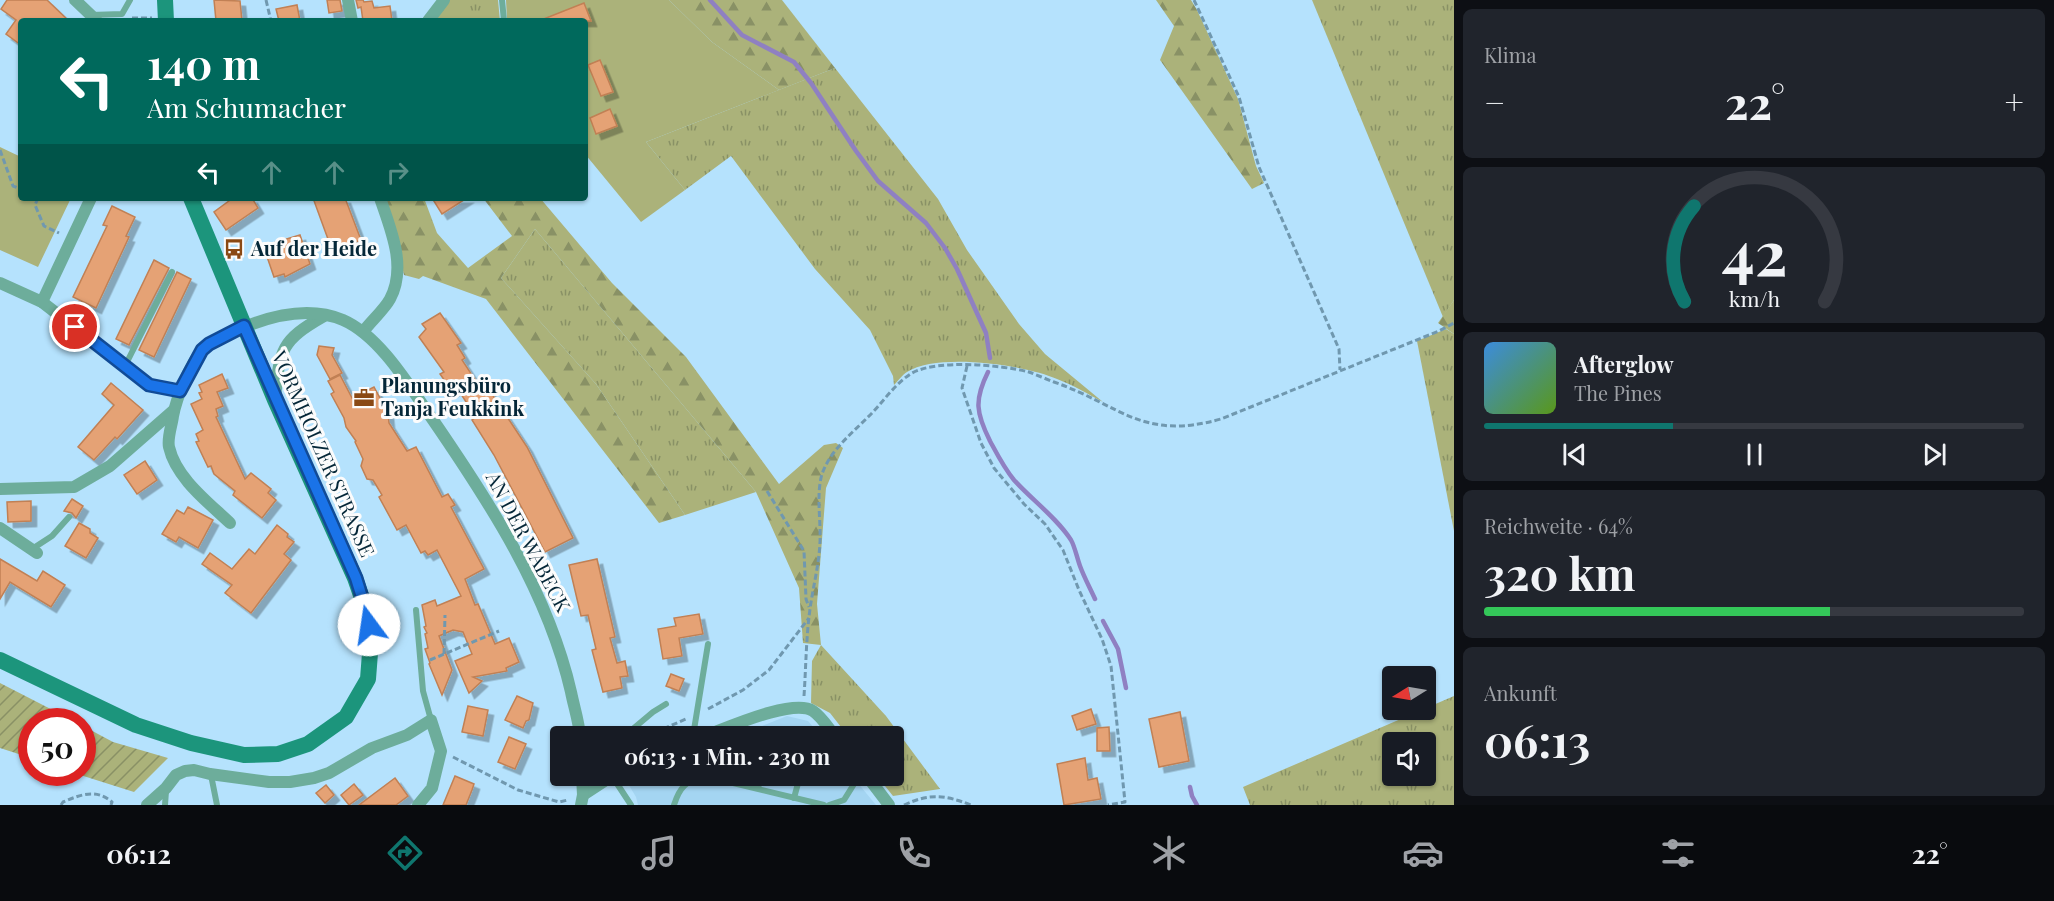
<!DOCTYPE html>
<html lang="de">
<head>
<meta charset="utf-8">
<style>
  body { margin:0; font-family:"Playfair Display",serif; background:#20242c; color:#f1f3f6; height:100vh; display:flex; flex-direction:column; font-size:22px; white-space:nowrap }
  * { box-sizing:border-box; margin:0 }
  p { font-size:20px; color:#9ea1a6 }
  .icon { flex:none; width:33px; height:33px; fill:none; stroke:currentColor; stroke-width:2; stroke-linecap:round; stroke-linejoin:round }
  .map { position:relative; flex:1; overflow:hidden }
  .panel { display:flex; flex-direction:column; gap:9px; padding:9px; background:#0d0f14; width:600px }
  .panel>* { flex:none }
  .guide { position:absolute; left:18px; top:18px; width:570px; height:183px; border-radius:6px; box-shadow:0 2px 4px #0004; background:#00695c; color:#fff; overflow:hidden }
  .needle { width:39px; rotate:259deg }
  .controls { position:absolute; left:1382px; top:666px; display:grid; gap:12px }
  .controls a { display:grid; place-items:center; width:54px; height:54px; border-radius:6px; background:#171b24; box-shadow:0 2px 4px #0004; font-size:30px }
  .speed { position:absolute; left:18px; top:708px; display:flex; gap:12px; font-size:30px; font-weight:700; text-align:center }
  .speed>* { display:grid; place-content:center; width:78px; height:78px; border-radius:50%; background:#171b24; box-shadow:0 2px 4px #0004; line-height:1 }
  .speed .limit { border:9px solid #d22; background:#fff; color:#111 }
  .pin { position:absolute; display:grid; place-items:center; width:51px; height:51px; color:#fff; margin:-26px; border:3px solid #fff; border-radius:50%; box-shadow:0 2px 6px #0007 }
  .me { position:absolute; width:66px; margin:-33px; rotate:346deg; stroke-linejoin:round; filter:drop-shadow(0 0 4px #0008) }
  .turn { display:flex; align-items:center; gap:21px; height:126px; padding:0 30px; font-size:27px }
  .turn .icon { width:78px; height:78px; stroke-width:2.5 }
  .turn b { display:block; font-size:42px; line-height:51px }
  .lanes { display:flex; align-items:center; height:57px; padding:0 30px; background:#0003; justify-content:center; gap:30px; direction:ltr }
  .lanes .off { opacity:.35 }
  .big { font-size:45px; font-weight:700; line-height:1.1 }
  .panel .tile { flex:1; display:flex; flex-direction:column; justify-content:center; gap:9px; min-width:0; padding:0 21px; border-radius:9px; background:#20242c }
  .panel .dial { align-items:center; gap:0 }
  .dial svg { height:156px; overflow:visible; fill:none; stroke:#363941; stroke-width:7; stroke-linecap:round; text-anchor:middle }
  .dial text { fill:#f1f3f6; stroke:none }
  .song { display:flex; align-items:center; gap:18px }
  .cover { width:72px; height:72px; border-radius:9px; background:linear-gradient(135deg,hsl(210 70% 55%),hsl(90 70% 35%)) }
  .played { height:6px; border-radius:3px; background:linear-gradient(90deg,#0f766e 35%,#363941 35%) }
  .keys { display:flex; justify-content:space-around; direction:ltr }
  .heat { display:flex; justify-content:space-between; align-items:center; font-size:33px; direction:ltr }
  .charge { height:9px; border-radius:4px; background:linear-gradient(90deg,#34c759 64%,#363941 0) }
  .trip { position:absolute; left:550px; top:726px; width:354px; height:60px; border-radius:6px; background:#171b24; box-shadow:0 2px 4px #0004; font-weight:700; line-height:60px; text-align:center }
  .dock { display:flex; height:96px; justify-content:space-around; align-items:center; background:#090b0e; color:#9ea1a6 }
  .dock .icon { width:42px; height:42px }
  .dock .on { color:#0f766e }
  .dock b { font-size:27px; color:#f1f3f6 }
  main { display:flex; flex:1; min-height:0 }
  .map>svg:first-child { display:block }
</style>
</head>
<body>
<main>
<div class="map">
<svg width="1454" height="805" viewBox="0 0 1454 805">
  <defs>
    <pattern id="grass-tufts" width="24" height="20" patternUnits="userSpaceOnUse" patternTransform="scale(1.5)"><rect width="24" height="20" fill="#abb27a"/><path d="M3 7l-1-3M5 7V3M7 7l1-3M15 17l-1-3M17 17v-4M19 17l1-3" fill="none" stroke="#899165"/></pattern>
    <pattern id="forest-firs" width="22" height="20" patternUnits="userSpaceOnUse" patternTransform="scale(1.5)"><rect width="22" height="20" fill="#abb27a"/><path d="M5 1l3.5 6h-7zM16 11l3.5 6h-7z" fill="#899165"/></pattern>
    <pattern id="garden-furrows" width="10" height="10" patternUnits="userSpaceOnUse" patternTransform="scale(1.5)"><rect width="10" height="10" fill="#abb27a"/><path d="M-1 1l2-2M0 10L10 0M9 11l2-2" fill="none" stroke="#899165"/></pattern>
    <filter id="shadow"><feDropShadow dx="5.5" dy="5.5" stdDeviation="0" flood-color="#0004"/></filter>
  </defs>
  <rect width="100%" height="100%" fill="#b5e2fd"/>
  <g fill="#a4d5f2">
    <path d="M787 716 808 721 821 736H737Z"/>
    <path d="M644 776H852L876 805H638L636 797 627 782Z"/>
  </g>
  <g fill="url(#grass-tufts)" fill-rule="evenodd">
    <path d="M448 0H498L500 21H433Z"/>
    <path d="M1312 0H1454V300L1443 317Z"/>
    <path d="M835 68 938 199 967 250 1019 324 1045 354 1103 402C1088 394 1073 385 1057 379 1025 365 938 352 907 372 902 375 898 381 894 385L893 376 870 330 815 269 731 156 685 190 646 142Z"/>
    <path d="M535 229 756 492 685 515 596 384 501 278Z"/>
    <path d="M1446 329 1454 334V531L1417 341Z"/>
    <path d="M821 645 886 716 940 789 893 796 877 776H894V736H848L830 713 811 703 812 661Z"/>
    <path d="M1454 696V805H1250L1243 787ZM1425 742V776H1392V742Z"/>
  </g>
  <g fill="url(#forest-firs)">
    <path d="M669 0H782L835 68 779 90 712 42Z"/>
    <path d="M1156 0H1191L1197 10 1238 99 1256 166 1264 183 1252 189 1160 60 1174 26Z"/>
    <path d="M386 198H424L437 233 468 268 512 236 483 198H540L612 283 686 357 779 484 824 445 836 443 843 448 826 488 817 604 821 645 803 643 799 588 756 492 535 229 501 278 596 384 685 515 659 523 486 299 423 276 419 279 404 275Z"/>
    <path d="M1454 300V334L1438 323Z"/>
  </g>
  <g fill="#abb27a">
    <path d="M506 0H669L712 42 779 90 646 142 685 190 641 222 585 154V21H507Z"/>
    <path d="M0 147 21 157V198H71L38 267 0 250Z"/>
  </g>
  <g fill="url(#garden-furrows)">
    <path d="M0 683 74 721 32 722 31 758 0 748Z"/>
    <path d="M83 726 113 742 168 758 134 792 74 773 82 772Z"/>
  </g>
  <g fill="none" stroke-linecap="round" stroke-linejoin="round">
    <g stroke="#8f80c2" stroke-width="4.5">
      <path d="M710 0 742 35 794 62 811 83 856 151 878 181 926 223 945 248 957 269 986 333 990 358"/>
      <path d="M988 372C974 400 976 413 990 441 997 454 1004 468 1014 480 1032 500 1056 517 1071 540 1075 547 1077 558 1080 566 1084 577 1090 588 1095 599"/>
      <path d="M1103 621 1118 649 1126 688"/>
      <path d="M1190 787 1192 796 1197 805"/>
    </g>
  </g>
  <g fill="#e5a275" stroke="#c18054" stroke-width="1.5" filter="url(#shadow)">
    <path d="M7 0H47L69 21H21V45L6 34 16 20 1 9Z"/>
    <path d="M214 0 240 1 242 21H216Z"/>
    <path d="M327 0H340L342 11 329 13Z"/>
    <path d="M356 0H363L364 2 372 1 374 8 390 6 392 21H363L361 7 358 8Z"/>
    <path d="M584 3 591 21H541V20Z"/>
    <path d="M297 5 300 21H279L276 9Z"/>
    <path d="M600 60 613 92 601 96 588 65Z"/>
    <path d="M610 109 617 126 596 134 590 118Z"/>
    <path d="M233 198H252L258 208 226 230 214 212Z"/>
    <path d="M313 198H345L361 240 332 250Z"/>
    <path d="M432 198H467L442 214Z"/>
    <path d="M112 206 135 217 126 236 129 237 96 308 73 297 107 226 103 225Z"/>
    <path d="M300 235 310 264 285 277 284 274 274 277 264 248 273 245V243Z"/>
    <path d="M154 260 169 268 129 345 116 339Z"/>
    <path d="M177 272 191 279 154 357 139 350Z"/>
    <path d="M440 313 461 343 457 345 465 358 462 360 481 389 486 385 527 447 573 538 545 552 494 455 472 420 476 417 457 388 452 391 440 374 444 372 419 337 426 329 422 324Z"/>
    <path d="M319 346 334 348 332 355 342 373 330 379 317 355Z"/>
    <path d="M222 374 228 388 217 392 223 406 216 409 218 416 216 417 245 479 251 473 271 489 268 493 276 500 262 518 233 495 235 491 214 474 211 466 208 467 196 442 199 441 196 434 203 430 191 404 202 399 199 393 202 392 199 385Z"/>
    <path d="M340 375 352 398 374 387 388 413 389 423 407 451 416 447 442 497 448 494 455 505 451 507 484 569 465 579 475 605 478 604 495 644 509 638 519 662 506 668 507 671 473 677 482 681 469 693 455 661 472 654 463 632 453 630 439 636 452 670 442 695 429 664 430 663 425 649 428 648 425 634 427 633 424 627 426 626 422 605 435 600 437 606 461 596 437 550 428 555 425 551 421 553 406 525 397 530 379 497 382 495 373 480 367 479 361 466 363 459 355 442 356 441 346 427 344 418 331 394 334 392 328 381Z"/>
    <path d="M111 383 143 410 117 439 115 437 94 460 78 447 114 405 102 394Z"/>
    <path d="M145 461 157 480 137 494 124 475Z"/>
    <path d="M72 499 83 506 76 518 72 513 64 511Z"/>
    <path d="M31 501V521L8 522 7 502Z"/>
    <path d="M188 507 213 520 198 548 179 537 176 542 162 534 177 510 184 514Z"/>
    <path d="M79 523 90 529V533L98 538 86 558 65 546Z"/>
    <path d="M277 525 288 534 287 537 294 542 284 554 291 560 251 613 225 593 232 585 202 564 210 553 232 569 249 549 255 554Z"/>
    <path d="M0 559 37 581 43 571 65 585 51 607 10 582 0 599Z"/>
    <path d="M597 559 615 637 610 638 617 663 625 661 628 676 620 677 622 688 603 692 592 650 596 649 588 615 581 616 569 565Z"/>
    <path d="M699 614 703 634 679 638 682 656 663 659 658 629 676 626 674 618Z"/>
    <path d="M671 674 684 679 679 691 666 686Z"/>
    <path d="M517 696 533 703 529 720 526 721 523 728 505 720Z"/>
    <path d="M468 706 488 710 483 736 462 732Z"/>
    <path d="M1091 709 1096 724 1077 730 1072 716Z"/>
    <path d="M1180 712 1189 761 1159 767 1149 719Z"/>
    <path d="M1109 727 1110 751H1097V728Z"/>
    <path d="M509 737 526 744 515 769 498 762Z"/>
    <path d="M1085 758 1088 780 1097 778 1101 799 1064 805 1057 764Z"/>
    <path d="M455 776 474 784 472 790 466 805H443Z"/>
    <path d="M395 778 408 796 396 805H359Z"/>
    <path d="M354 784 363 795 349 805 341 795Z"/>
    <path d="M326 785 334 795 325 803 316 793Z"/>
  </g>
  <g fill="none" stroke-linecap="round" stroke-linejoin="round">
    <g stroke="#7098af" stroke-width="3" stroke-dasharray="6 3" stroke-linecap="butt">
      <path d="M266 0 271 21"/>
      <path d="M1194 0 1239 97 1259 167 1339 349 1340 370"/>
      <path d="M132 18H152"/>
      <path d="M0 150 13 186 21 189"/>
      <path d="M38 198 35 205 44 226 59 233"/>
      <path d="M967 366 962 388 981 443 994 468 1024 504 1045 524 1063 550 1079 590 1102 639 1111 666 1125 802 1108 805"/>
      <path d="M767 491 804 551 806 599 809 607"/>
      <path d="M444 654 445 615"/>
      <path d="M430 660 499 631"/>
      <path d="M804 696C806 667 806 638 810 609 813 587 819 565 820 542 821 520 816 495 822 474 830 451 850 435 867 418 882 404 894 384 912 373 938 359 1001 365 1029 372 1037 375 1046 379 1054 382 1122 406 1142 441 1221 419L1439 331 1454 323"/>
      <path d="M708 709 743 690 769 670 809 618"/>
      <path d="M647 736 686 719"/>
      <path d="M453 757 518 790 559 802 568 800"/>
      <path d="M61 805 63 802C80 795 96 788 112 802L111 805"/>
      <path d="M904 805C930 793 945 795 971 805"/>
    </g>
    <g stroke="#6dad9b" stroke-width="6">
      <path d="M502 0 504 21"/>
      <path d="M91 15 122 14 130 0"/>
      <path d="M125 366 172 272"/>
      <path d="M32 549 52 536 69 517"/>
      <path d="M416 610 423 691 431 720"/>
      <path d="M626 736 628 733 653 712 666 704"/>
      <path d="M693 736 708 644"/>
      <path d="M211 775 217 805"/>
      <path d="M612 776 631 805"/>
      <path d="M758 788 761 776"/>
      <path d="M794 798 800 776"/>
      <path d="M165 805 166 791"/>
      <path d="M674 805C680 786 686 782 704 776L824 805"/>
      <path d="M829 805 844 800 859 776"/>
    </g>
    <g stroke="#6dad9b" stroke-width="12">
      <path d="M75 0 97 21"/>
      <path d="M348 0 352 21"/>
      <path d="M428 21 444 0"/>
      <path d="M0 283 42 302 149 385 180 391"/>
      <path d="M42 302 91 198"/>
      <path d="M363 332C371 321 384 310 390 299 407 267 391 230 380 198"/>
      <path d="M275 398C280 350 280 341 324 316"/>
      <path d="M0 489 74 487 110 466 174 410"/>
      <path d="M230 523C208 502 176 478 169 447 167 438 172 425 173 416 177 396 189 367 202 350 208 343 217 339 225 336 259 319 305 304 343 320 380 336 410 387 433 420 490 503 548 592 571 692 574 707 579 722 580 736"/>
      <path d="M0 528 37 553"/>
      <path d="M705 736C727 728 793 698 813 711 822 717 829 729 835 736"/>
      <path d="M867 776 889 805"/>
      <path d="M583 795 612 776"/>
      <path d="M147 805 166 788 176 775 185 771 194 770 210 774 269 782H290L314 778 329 773 372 748 407 735 431 720 441 751 432 788 418 805"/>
      <path d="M581 805 583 795 582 776"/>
    </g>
    <g stroke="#1c957c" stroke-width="16">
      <path d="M165 0 166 21"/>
      <path d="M0 660 136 725 191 743 244 755 278 754 308 744 346 717 368 679 371 640 366 610 355 578 275 400 191 198"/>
    </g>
  </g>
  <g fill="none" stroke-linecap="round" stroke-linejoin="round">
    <g stroke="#114b97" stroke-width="15">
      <path id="route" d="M75 327 149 385 180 391 202 350 209 344 244 326 356 578 366 610 369 625"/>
    </g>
    <use href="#route" stroke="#1a73e8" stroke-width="10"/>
  </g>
  <defs>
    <g id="bus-bare" transform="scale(1.62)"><path d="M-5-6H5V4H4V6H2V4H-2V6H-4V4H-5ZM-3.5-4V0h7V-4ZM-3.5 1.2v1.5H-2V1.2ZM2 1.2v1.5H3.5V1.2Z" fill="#8a4914" stroke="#fcfcfc" stroke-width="2.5" paint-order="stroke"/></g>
    <g id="office-bare" transform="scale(1.62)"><path d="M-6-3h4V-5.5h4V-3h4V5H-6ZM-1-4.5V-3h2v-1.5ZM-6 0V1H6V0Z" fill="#8a4914" stroke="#fcfcfc" stroke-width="2.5" paint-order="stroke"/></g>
  </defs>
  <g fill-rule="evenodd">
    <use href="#bus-bare" x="234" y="249"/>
    <use href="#office-bare" x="364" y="398"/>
  </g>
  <g text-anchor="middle" stroke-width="6" stroke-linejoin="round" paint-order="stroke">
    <g font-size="20" font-weight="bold" fill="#052738" stroke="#fcfcfc" text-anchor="start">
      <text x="251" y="256">Auf der Heide</text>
      <text x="381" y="393">Planungsbüro<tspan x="381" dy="23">Tanja Feukkink</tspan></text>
    </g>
    <g font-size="20" fill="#052738" stroke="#fcfcfc">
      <text transform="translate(323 454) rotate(66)" y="7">VORMHOLZER STRASSE</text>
      <text transform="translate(528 542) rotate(62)" y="7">AN DER WABECK</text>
    </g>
  </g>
</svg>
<div class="controls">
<a><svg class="needle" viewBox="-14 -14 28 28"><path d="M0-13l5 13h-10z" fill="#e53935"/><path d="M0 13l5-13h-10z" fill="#9ea1a6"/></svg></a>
<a><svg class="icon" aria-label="sound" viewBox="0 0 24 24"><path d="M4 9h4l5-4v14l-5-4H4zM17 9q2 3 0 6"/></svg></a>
</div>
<div class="speed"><div class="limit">50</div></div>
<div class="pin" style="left:75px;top:327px;background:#d93025"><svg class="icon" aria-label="arrive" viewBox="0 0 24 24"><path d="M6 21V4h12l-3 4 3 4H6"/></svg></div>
<svg class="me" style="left:369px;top:625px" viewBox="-20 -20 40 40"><circle r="19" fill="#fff"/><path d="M0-13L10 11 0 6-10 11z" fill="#1a73e8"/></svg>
<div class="trip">06:13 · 1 Min. · 230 m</div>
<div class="guide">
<div class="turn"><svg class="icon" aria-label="left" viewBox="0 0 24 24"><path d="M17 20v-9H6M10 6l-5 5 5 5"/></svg><div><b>140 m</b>Am Schumacher</div></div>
<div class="lanes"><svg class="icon" aria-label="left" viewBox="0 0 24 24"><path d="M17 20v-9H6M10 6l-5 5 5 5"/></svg><svg class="icon off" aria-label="ahead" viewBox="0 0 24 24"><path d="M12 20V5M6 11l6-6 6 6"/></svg><svg class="icon off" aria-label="ahead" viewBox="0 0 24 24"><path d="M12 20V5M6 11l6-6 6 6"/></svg><svg class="icon off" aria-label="right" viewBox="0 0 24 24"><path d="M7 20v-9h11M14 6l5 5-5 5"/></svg></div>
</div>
</div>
<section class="panel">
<div class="tile"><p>Klima</p>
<div class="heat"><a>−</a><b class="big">22°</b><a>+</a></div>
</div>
<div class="tile dial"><svg viewBox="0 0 100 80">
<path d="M14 69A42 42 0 1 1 86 69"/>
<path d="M14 69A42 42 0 0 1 19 20" stroke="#0f766e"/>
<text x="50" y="56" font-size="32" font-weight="700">42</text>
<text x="50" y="72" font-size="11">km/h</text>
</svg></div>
<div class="tile">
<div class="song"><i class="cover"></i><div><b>Afterglow</b><p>The Pines</p></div></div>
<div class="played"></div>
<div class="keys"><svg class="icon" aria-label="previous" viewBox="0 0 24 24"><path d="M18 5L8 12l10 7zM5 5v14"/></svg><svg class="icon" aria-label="pause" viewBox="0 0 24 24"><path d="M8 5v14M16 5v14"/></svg><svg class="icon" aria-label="next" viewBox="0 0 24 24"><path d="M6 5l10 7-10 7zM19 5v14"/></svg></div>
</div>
<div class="tile"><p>Reichweite · 64%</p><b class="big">320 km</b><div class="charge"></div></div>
<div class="tile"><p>Ankunft</p><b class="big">06:13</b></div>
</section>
</main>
<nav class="dock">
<b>06:12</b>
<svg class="icon on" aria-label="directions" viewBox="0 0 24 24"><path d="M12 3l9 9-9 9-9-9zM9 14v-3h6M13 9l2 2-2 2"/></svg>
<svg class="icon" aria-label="music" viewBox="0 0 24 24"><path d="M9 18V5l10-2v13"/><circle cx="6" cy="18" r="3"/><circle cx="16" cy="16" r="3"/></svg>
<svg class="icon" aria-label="phone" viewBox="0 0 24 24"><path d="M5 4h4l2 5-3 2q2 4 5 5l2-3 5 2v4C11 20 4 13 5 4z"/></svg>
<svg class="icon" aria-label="climate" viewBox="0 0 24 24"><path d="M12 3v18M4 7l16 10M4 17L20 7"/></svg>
<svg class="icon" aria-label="car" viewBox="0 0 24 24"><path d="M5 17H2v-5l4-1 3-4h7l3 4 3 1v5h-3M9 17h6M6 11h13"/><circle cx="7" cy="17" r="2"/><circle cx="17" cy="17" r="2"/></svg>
<svg class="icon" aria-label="filters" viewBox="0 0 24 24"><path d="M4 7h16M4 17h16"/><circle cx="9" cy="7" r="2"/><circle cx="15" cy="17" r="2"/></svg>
<b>22°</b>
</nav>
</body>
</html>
